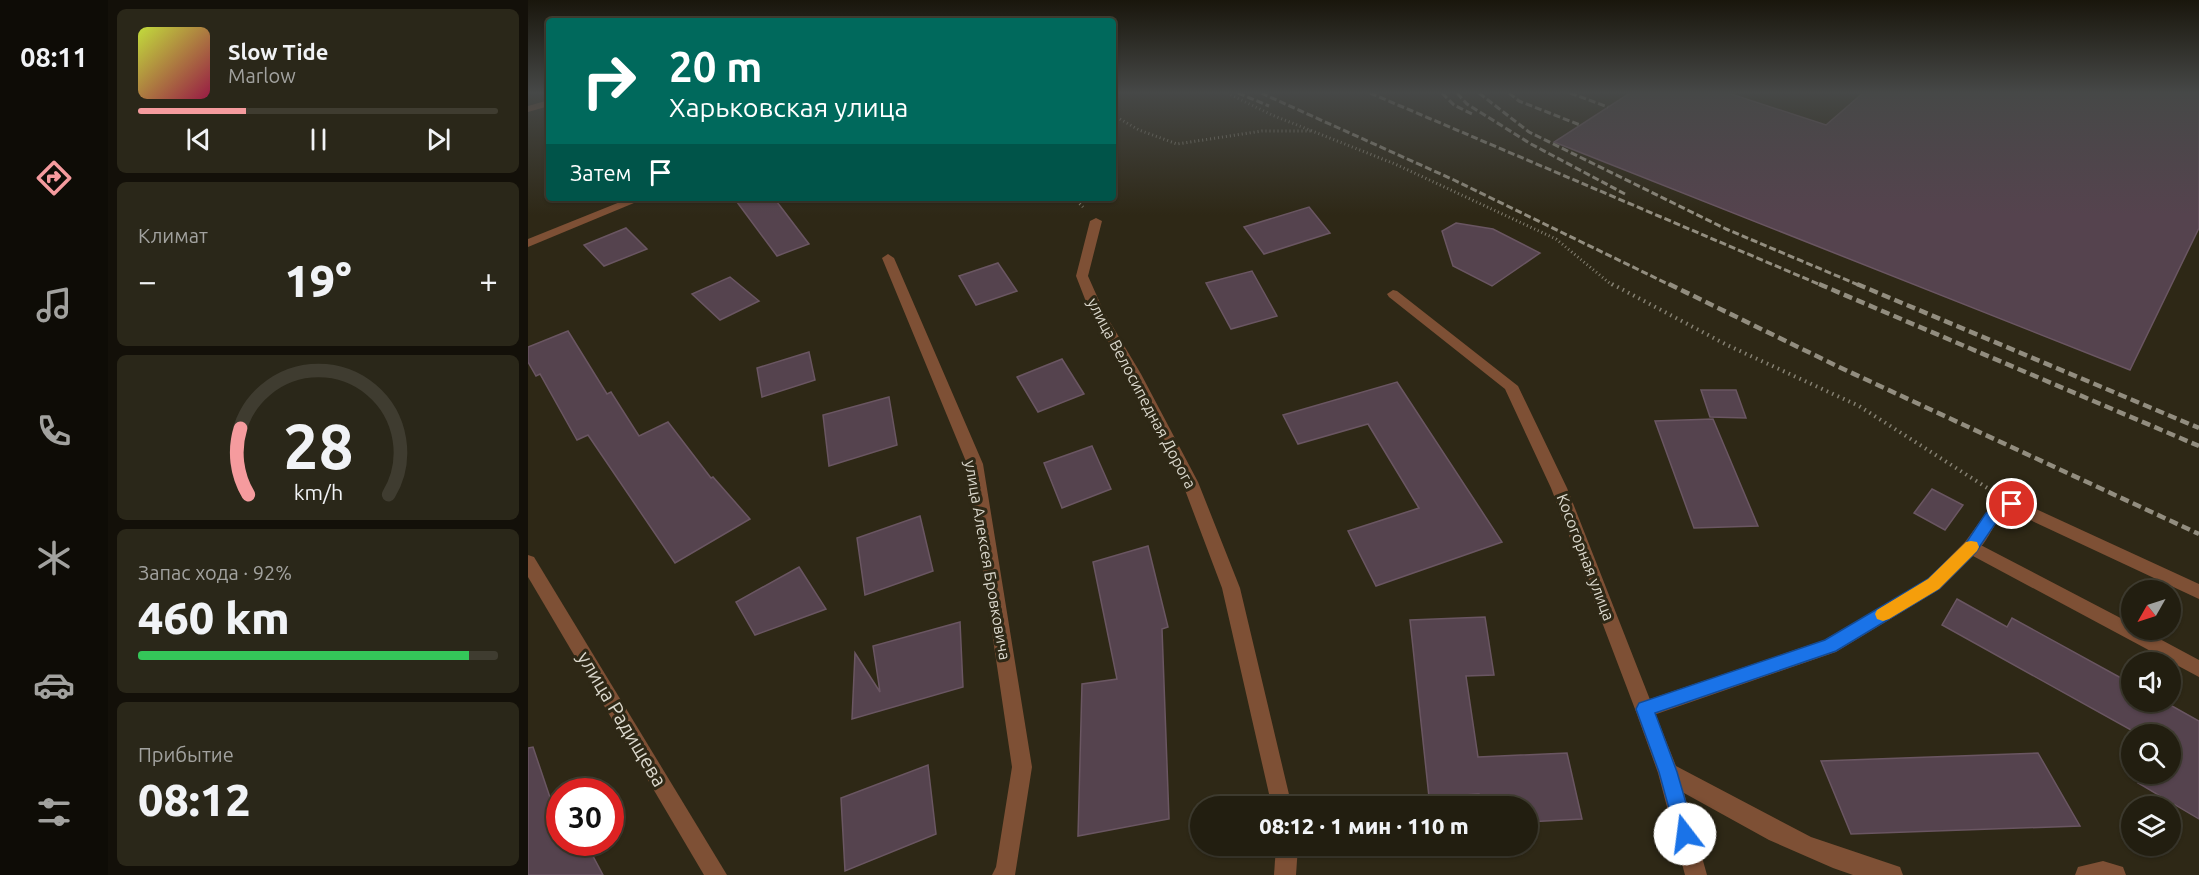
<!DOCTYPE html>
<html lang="ru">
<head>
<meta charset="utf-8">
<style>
  body { margin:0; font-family:Ubuntu,sans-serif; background:#2a2719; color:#f1f3f6; height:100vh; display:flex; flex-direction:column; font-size:22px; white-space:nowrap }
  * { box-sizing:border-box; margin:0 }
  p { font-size:20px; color:#a2a29f }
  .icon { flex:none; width:33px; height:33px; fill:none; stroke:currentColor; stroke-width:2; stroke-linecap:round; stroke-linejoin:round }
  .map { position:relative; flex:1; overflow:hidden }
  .side { display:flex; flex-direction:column; gap:9px; padding:9px; background:#131009; width:420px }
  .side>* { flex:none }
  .guide { position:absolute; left:18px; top:18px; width:570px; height:183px; border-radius:6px; box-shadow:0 2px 4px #0004,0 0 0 2px #3f3c30; background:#00695c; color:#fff; overflow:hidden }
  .needle { width:39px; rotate:231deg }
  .controls { position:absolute; left:1593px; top:580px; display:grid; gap:12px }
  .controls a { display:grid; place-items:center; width:60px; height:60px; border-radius:50%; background:#221e10; box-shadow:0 2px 4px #0004,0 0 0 2px #3f3c30; font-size:30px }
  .speed { position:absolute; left:18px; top:778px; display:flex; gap:12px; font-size:30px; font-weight:700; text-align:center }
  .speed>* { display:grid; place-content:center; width:78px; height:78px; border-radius:50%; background:#221e10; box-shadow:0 2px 4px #0004,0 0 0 2px #3f3c30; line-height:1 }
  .speed .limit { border:9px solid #d22; background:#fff; color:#111 }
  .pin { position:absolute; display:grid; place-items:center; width:51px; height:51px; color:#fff; margin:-26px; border:3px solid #fff; border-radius:50%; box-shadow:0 2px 6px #0007 }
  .me { position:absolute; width:66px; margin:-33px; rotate:345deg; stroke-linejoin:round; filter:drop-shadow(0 0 4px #0008) }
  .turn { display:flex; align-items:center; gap:21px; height:126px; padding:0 24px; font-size:27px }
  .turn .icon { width:78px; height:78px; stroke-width:2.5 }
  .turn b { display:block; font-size:42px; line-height:51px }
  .then { display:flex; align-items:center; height:57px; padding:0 24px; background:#0003; gap:12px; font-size:22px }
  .big { font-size:45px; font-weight:800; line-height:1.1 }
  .side .card { flex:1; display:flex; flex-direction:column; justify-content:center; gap:9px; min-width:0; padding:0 21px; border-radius:9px; background:#2a2719 }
  .side .dial { align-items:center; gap:0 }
  .dial svg { height:156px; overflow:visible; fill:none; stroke:#3f3c30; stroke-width:7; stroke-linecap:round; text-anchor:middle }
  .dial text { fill:#f1f3f6; stroke:none }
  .song { display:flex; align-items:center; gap:18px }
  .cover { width:72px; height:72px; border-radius:9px; background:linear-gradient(135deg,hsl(70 70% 55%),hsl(340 70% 35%)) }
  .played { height:6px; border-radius:3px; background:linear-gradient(90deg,#f59b9e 30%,#3f3c30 30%) }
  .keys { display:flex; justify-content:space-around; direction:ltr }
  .heat { display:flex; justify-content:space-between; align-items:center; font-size:33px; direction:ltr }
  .charge { height:9px; border-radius:4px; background:linear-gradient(90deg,#34c759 92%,#3f3c30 0) }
  .trip { position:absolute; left:662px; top:796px; width:348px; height:60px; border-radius:30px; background:#221e10; box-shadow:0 2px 4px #0004,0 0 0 2px #3f3c30; font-weight:800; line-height:60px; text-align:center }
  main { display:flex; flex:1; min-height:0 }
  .dock { display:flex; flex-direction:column; width:108px; justify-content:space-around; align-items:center; background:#0e0c06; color:#a2a29f }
  .dock .icon { width:42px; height:42px }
  .dock .current { color:#f59b9e }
  .dock b { font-size:27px; color:#f1f3f6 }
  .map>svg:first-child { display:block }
</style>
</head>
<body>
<main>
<nav class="dock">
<b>08:11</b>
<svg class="icon current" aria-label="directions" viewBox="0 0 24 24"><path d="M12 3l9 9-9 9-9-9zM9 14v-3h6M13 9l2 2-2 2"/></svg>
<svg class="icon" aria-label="music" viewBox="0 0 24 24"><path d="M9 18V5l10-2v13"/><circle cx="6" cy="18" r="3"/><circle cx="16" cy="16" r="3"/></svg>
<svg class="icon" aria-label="phone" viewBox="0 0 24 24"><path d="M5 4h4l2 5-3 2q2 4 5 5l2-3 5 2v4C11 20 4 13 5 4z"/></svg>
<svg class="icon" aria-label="climate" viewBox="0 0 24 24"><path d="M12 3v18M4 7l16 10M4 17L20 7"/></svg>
<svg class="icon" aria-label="car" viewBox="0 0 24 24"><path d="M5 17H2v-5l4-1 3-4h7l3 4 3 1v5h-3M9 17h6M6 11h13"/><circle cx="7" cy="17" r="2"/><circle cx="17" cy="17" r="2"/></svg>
<svg class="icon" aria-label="filters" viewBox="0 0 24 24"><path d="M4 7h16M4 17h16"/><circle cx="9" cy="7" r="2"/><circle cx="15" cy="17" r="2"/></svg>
</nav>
<section class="side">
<div class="card">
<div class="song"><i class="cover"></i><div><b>Slow Tide</b><p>Marlow</p></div></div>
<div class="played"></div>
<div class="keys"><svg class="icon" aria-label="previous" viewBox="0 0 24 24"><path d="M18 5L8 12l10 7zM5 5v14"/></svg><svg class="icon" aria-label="pause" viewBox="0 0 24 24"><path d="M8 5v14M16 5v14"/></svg><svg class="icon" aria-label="next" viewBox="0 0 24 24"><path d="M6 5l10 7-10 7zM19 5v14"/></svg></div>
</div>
<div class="card"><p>Климат</p>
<div class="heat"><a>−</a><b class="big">19°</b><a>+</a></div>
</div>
<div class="card dial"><svg viewBox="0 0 100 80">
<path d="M14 69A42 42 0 1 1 86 69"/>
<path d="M14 69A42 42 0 0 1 10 35" stroke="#f59b9e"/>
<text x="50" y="56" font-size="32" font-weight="700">28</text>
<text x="50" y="72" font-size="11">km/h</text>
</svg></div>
<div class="card"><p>Запас хода · 92%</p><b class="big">460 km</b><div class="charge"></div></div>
<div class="card"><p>Прибытие</p><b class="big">08:12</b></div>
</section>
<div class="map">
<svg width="1671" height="875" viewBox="0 0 1671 875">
  <rect width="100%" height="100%" fill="#2e2816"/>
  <g fill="#55434e" stroke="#6a5662" stroke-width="1.5">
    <path d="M1102 93H1200L1298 125 1335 93H1671V228L1602 370 1026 142Z"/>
    <path d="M206 198H246L281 244 249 256Z"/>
    <path d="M781 207 802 233 736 254 716 227Z"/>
    <path d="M928 223 965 229 1012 253 964 286 925 266 914 231Z"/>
    <path d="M98 228 119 249 76 266 56 245Z"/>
    <path d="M470 263 489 291 448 305 431 276Z"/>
    <path d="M724 271 749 316 703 329 678 283Z"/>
    <path d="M202 277 231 301 192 320 164 294Z"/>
    <path d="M40 331 79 394 83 392 111 436 140 422 183 478 185 477 222 519 147 563 60 435 49 440 12 374 8 376 0 362V347Z"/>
    <path d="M281 352 287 380 234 397 229 368Z"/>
    <path d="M534 359 556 394 510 412 489 377Z"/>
    <path d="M869 382 974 542 848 586 820 531 891 508 840 424 770 444 755 415Z"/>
    <path d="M1173 390H1208L1218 418 1182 417Z"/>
    <path d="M361 397 369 445 301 466 295 415Z"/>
    <path d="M1185 419 1230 526 1166 528 1127 421Z"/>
    <path d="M564 446 583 489 534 508 516 463Z"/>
    <path d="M1404 489 1435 505 1417 530 1386 513Z"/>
    <path d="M392 516 405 571 337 595 329 538Z"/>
    <path d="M620 546 640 627 634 629 641 819 550 836 554 684 589 679 565 562Z"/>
    <path d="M271 567 298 609 227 635 208 602Z"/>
    <path d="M1429 599 1479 627 1484 618 1604 684V702H1637L1671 721V819L1610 783 1613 774H1642V735H1612L1414 625Z"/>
    <path d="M957 617 966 675 938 676 950 757 1039 753 1054 819 999 822V807H952L951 794 901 797 882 620Z"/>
    <path d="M432 622 435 687 324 719 327 653 352 692 345 646Z"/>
    <path d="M5 747 32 827V843H58L75 875H0V748Z"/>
    <path d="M1510 753 1552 826 1323 834 1293 761Z"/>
    <path d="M400 765 408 834 317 871 313 798Z"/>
  </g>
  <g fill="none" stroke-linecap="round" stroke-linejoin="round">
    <g stroke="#858072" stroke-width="3" stroke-dasharray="1 3" stroke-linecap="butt">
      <path d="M699 93 744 115 867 164 1028 239 1085 286"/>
      <path d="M585 115 611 130 649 144 734 131H783"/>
      <path d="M546 198 555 207"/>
    </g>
    <path stroke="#858072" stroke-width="4" stroke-dasharray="1.5 4.5" stroke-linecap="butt" d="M1084 284 1199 345 1331 406 1464 491"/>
    <g fill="#7e5035" fill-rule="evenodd">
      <path d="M102 198H118L0 247V239Z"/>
      <path d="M1443 540 1604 624V630H1615L1671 660V677L1445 556 1412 589 1308 652 1117 718 1110 715 1107 709 1110 703 1296 640 1400 579 1437 542Z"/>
      <path d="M1575 861 1595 867 1598 875H1547L1550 867Z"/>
    </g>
    <g fill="#7e5035" fill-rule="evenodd">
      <path d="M21 100V106L0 112V106Z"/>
      <path d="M568 218 574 221 560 276 576 312 613 374 670 482 712 588 764 807H744L694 588 654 482 599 374 562 312 548 276 562 221Z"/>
      <path d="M360 254 366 258 455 464 504 767 487 875H464L468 867 484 767 439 464 354 258Z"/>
      <path d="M865 290 869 291 990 386 1039 488 1148 766 1283 837 1372 867 1375 875H1325L1305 868 1241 840 1156 793 1179 875H1157L1130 773 1107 709 1023 488 977 389 861 297 859 294Z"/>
      <path d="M1484 498 1671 584V599L1485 512C1479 515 1473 519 1468 524 1460 534 1453 557 1437 552L1435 547 1437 542 1458 513Z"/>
      <path d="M0 555 6 557 199 875H176L0 577Z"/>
      <path d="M748 846H770L768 875H746Z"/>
    </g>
    <g stroke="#928d7f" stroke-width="3" stroke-dasharray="7 3" stroke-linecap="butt">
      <path d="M710 93 741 106"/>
      <path d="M733 93 926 180 1144 286"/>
      <path d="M842 93 1295 286"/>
      <path d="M914 93 926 105 944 114"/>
      <path d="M929 93 939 104 1003 144 1097 194"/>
      <path d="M951 93 1001 132 1198 229 1333 286"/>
      <path d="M981 93 991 101 1052 125"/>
      <path d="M1042 93 1080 107"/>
    </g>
    <g stroke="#928d7f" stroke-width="4.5" stroke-dasharray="9 4.5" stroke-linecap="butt">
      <path d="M1141 284 1311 367 1671 534"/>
      <path d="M1291 284 1671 446"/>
      <path d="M1329 284 1671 428"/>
    </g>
  </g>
  <linearGradient id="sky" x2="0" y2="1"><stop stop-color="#19160c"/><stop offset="0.43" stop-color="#464847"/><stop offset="1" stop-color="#464847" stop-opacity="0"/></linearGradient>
  <rect width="1671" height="215" fill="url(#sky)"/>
  <path fill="#1a73e8" stroke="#114b97" stroke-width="1.5" d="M1484 498 1489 500 1491 504 1489 508 1469 521 1448 552 1411 589 1308 651 1127 713 1149 772 1167 834 1164 841 1157 844 1150 841 1131 772 1108 709 1111 703 1297 640 1400 579 1438 543 1458 513Z"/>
  <path fill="#f59e0b" d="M1443 541 1449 542 1451 547 1449 551 1411 589 1361 619 1355 621 1349 619 1347 614 1349 610 1400 579 1438 542Z"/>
  <g text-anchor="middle" stroke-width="6" stroke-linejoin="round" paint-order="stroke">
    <g font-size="16" fill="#dbd8cd" stroke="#2e2816">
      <text transform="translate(614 393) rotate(62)" y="6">улица Велосипедная Дорога</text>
      <text transform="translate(1058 557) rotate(69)" y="6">Косогорная улица</text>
      <text transform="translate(460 560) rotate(80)" y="6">улица Алексея Бровковича</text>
    </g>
    <g font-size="20" fill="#dbd8cd" stroke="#2e2816">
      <text transform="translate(94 719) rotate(59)" y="7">улица Радищева</text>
    </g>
  </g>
</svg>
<div class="controls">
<a><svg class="needle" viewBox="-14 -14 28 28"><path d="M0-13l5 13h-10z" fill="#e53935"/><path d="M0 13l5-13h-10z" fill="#a2a29f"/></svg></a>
<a><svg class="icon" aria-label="sound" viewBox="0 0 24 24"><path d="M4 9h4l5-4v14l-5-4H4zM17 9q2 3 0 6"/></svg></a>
<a><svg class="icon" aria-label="search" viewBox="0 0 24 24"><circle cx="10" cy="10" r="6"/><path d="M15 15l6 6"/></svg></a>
<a><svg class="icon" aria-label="layers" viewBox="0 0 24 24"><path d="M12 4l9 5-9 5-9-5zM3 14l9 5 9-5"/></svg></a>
</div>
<div class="speed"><div class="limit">30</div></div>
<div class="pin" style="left:1484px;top:504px;background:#d93025"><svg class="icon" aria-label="arrive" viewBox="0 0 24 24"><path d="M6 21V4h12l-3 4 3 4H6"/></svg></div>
<svg class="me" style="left:1157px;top:834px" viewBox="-20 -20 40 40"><circle r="19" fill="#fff"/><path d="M0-13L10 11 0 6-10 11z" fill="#1a73e8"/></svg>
<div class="trip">08:12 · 1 мин · 110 m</div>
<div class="guide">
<div class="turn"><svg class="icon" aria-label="right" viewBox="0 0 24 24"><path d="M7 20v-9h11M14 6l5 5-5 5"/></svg><div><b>20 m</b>Харьковская улица</div></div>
<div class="then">Затем<svg class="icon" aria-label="arrive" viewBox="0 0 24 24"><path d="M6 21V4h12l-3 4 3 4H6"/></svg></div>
</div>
</div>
</main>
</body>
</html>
